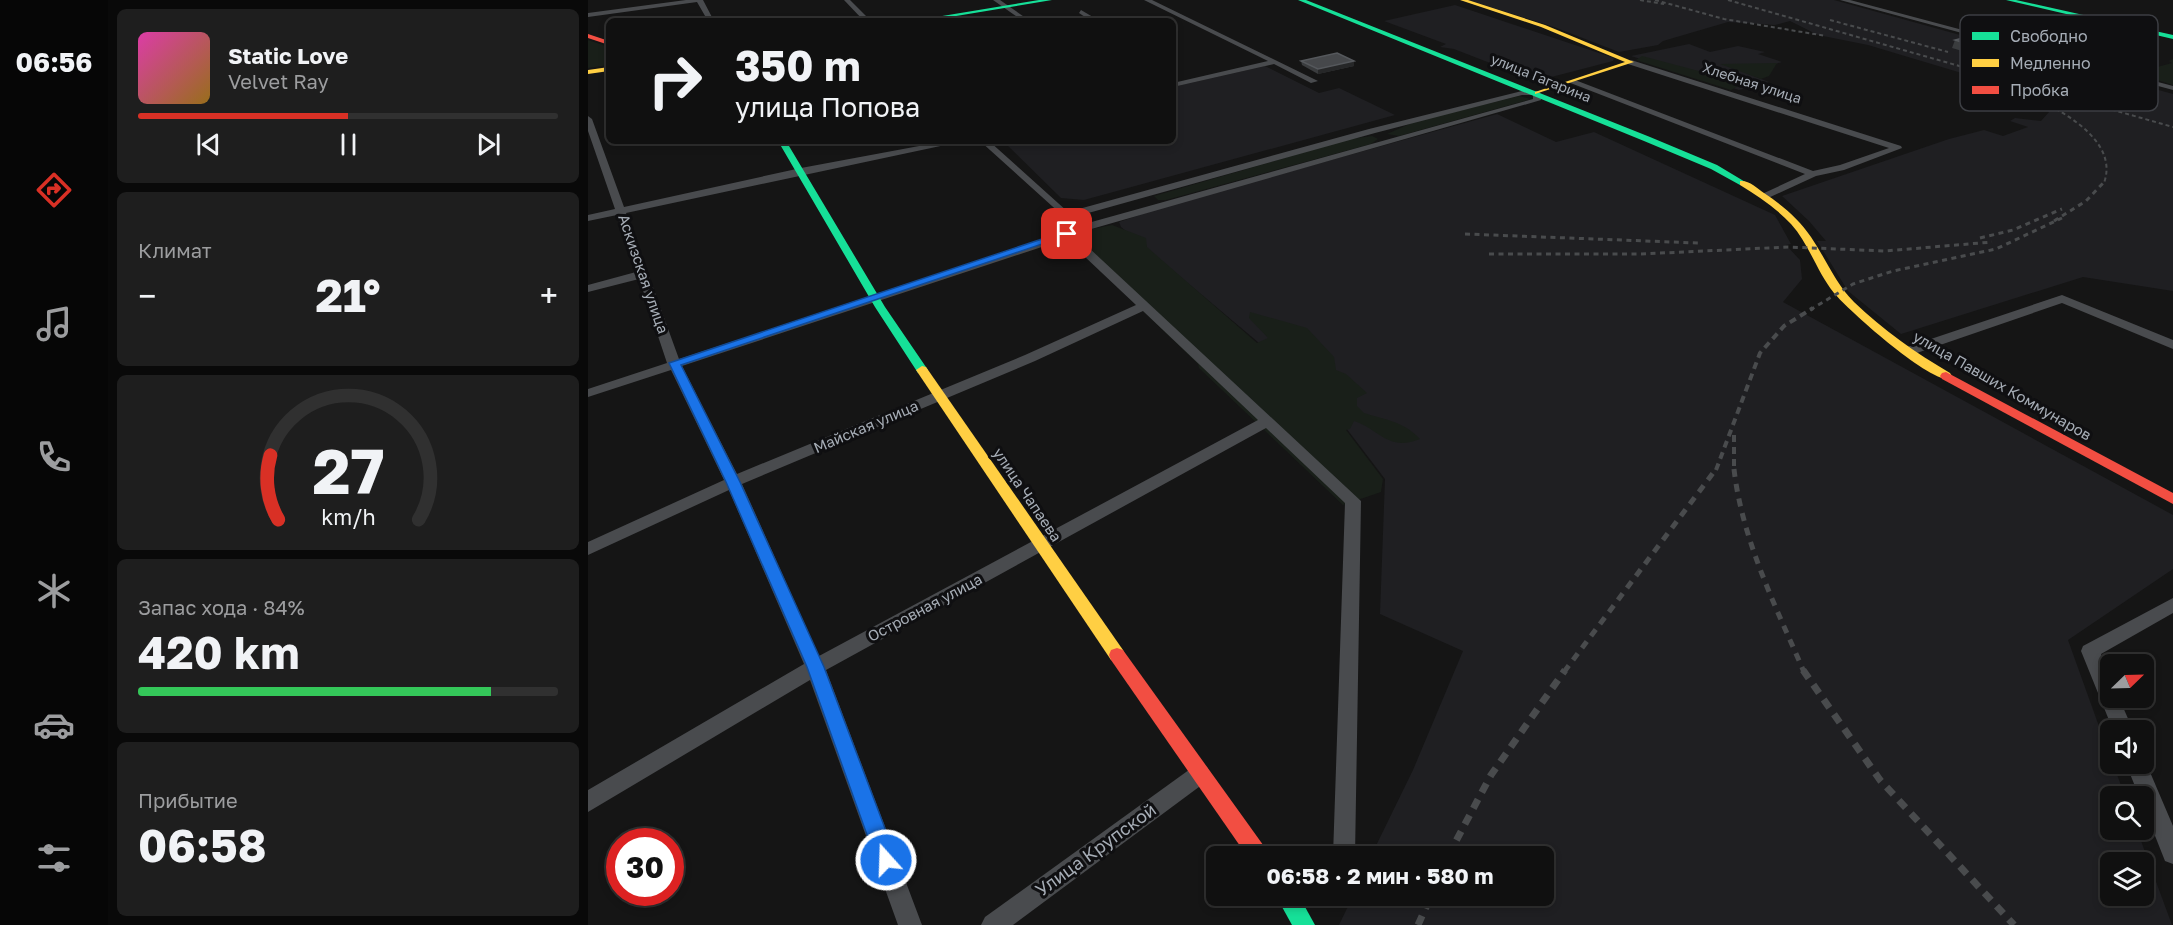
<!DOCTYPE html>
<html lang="ru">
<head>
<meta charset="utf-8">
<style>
  body { margin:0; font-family:"Golos Text",sans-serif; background:#1e1e1e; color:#f1f3f6; height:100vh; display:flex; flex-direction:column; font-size:22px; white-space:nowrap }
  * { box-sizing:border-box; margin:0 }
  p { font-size:20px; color:#9c9d9f }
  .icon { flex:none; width:33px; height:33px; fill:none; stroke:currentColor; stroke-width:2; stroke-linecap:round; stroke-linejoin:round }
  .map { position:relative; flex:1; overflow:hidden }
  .side { display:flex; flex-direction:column; gap:9px; padding:9px; background:#090909; width:480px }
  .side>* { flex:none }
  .top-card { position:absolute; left:18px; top:18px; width:570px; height:126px; border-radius:9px; box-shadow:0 3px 9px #0003,0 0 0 2px #303030; background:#101010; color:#f1f3f6; overflow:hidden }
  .needle { width:39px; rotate:67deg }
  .fabs { position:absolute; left:1512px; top:654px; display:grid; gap:12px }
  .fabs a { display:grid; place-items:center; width:54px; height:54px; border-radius:9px; background:#101010; box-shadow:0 3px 9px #0003,0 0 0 2px #303030; font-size:30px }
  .speed { position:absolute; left:18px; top:828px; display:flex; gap:12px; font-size:30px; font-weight:700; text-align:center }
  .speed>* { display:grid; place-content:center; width:78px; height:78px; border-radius:50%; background:#101010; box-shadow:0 3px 9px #0003,0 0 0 2px #303030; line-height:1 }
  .speed .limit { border:9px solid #d22; background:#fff; color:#111 }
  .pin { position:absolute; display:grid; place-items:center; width:51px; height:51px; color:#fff; margin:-26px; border-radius:12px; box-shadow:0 3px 9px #0006 }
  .me { position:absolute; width:66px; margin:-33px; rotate:340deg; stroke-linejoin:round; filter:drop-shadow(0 0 4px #0008) }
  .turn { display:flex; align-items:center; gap:21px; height:126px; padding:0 30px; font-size:27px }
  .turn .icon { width:78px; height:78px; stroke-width:2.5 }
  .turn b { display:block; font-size:42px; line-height:51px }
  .big { font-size:45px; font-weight:700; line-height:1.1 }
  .side .card { flex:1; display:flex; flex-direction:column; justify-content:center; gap:9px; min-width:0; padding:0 21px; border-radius:9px; background:#1e1e1e }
  .side .dial { align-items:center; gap:0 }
  .dial svg { height:156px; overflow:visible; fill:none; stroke:#303030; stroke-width:7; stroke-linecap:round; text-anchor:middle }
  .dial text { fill:#f1f3f6; stroke:none }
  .song { display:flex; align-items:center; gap:18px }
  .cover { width:72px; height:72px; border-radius:9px; background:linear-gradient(135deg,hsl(320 70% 55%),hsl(40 70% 35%)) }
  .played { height:6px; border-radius:3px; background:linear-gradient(90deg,#d93025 50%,#303030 50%) }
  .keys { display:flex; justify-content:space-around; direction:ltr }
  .heat { display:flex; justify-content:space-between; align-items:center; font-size:33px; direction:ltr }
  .charge { height:9px; border-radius:4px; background:linear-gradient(90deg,#34c759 84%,#303030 0) }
  .trip { position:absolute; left:618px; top:846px; width:348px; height:60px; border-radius:9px; background:#101010; box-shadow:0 3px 9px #0003,0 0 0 2px #303030; font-weight:700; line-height:60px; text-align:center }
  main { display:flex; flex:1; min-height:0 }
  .dock { display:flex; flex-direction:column; width:108px; justify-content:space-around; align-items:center; background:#060606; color:#9c9d9f }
  .dock .icon { width:42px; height:42px }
  .dock .on { color:#d93025 }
  .dock b { font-size:27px; color:#f1f3f6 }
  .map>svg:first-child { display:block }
</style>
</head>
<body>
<main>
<nav class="dock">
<b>06:56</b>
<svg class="icon on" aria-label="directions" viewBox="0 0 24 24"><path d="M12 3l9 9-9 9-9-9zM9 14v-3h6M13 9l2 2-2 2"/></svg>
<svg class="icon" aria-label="music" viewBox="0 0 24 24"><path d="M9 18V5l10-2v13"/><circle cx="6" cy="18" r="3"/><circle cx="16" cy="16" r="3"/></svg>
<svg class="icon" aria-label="phone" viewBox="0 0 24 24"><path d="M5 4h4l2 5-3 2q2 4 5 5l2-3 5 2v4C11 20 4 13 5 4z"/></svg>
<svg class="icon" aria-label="climate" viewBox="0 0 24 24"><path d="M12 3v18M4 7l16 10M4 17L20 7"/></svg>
<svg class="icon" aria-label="car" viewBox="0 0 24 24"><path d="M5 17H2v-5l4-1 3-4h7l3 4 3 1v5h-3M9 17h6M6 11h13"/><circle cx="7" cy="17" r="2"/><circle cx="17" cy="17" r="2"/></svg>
<svg class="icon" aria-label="filters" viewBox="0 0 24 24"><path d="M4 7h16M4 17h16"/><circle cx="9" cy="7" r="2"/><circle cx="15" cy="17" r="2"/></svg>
</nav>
<section class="side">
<div class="card">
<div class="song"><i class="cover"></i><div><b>Static Love</b><p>Velvet Ray</p></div></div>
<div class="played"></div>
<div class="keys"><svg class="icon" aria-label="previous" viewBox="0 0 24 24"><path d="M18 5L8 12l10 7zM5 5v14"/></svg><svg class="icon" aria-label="pause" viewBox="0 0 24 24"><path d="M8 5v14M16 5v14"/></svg><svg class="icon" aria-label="next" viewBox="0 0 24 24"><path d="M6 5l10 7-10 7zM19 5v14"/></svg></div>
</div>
<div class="card"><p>Климат</p>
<div class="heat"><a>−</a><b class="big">21°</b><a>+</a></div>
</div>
<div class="card dial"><svg viewBox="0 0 100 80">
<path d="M14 69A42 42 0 1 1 86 69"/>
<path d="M14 69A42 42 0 0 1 10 36" stroke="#d93025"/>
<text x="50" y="56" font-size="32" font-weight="700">27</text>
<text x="50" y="72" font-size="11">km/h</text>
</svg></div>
<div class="card"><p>Запас хода · 84%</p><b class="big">420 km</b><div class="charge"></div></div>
<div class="card"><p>Прибытие</p><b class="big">06:58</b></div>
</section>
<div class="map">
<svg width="1585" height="925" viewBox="0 0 1585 925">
  <rect width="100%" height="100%" fill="#151515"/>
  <g fill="#1f1f22" fill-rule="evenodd">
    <path d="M880 0H1246L1585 94V291L1495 277 1313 334 1260 291 1229 241H1238L1221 221 1194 196 1361 139 1396 130 1415 136 1440 127 1422 121 1427 118 1453 121 1461 112 1437 96 1397 80 1280 45 1230 35 1202 21 1187 25 1140 22 1075 41 1070 45 1031 52 966 27Z"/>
    <path d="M867 5 1026 58 1025 61 948 81 866 49 852 47 858 44 796 21Z"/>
    <path d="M1101 44 1122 52 1150 46 1177 52 1170 54 1194 62 1158 73 1181 82 1151 90 1043 56Z"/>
    <path d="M677 66 731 93 751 88 807 115 496 200 473 198 415 141H585V87Z"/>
    <path d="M909 114 968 142 1006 132 1187 215 1203 244 1198 245 1212 260 1214 279 1195 302 1585 515V569L1480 640 1522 757V764H1525L1537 796H1522V830H1549L1584 925H751L765 896H956V856H783L825 770 875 651 792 614 797 479 733 395 533 227 531 222 581 205ZM1522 862H1556V896H1522Z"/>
  </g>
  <g fill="#191f19">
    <path d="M0 40 21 47V65L0 68Z"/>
    <path d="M1054 56 1156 83 1143 90 1048 60Z"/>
    <path d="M1585 59V85L1547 73 1584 63 1581 61Z"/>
    <path d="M1189 63 1181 76 1173 79 1132 64Z"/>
    <path d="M931 96 943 99 811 136 799 134 826 122Z"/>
    <path d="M784 136 790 139 783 144 578 200H570L566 196 762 139Z"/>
    <path d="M524 225 558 238 559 247 669 343 680 338 661 318 662 312 719 328 746 357 748 370 758 374 779 393 769 398V406L776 413C798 420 815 421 832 439 800 452 791 429 766 421L762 429 758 430 795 479 793 492 755 505 611 368 610 364 480 239 490 232Z"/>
  </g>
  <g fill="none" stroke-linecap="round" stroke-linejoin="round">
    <g fill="#494b4e" fill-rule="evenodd">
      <path d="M98 0H115L126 21H120L109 2 0 17V13Z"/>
      <path d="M256 0H262L283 21H276Z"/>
      <path d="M405 0H412L442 21H435Z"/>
      <path d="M556 0H564L730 81 723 83 686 64 585 87V83L680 61Z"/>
      <path d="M1252 0H1262L1585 86V90Z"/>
      <path d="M493 10 510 20 511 21H503L491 13Z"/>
      <path d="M1043 60 1313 146 1314 148 1256 170 1228 176 1180 198H1174V194L1217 174 980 82 987 80 1225 171 1252 165 1301 148 1040 64Z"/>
      <path d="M934 91H952L953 100 486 234 773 501 767 856H745L757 503 678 428 238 670 334 925H310L222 680 0 812V790L216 664 141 490 0 555V542L136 480 83 370 0 397V389L79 363 51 279 0 292V285L48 272 29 215 0 221V215L27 209 0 131V116L4 119 36 207 213 168 358 141H376L38 213 91 359 463 238 482 228 945 99V95H934L787 133 486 217 490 222 485 225 392 141H401L480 212 781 129ZM478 239 548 305 437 355 149 474 94 366ZM555 311 670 420 231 656 154 484 447 361Z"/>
      <path d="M1474 295 1585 340V349L1474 303 1323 355 1318 356 1312 352 1313 349Z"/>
      <path d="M1585 598V613L1513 654 1522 677V698H1531L1545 730H1525L1493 651 1495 646Z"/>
      <path d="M1556 758 1585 826V864L1577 861 1556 808V796H1551L1538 764H1556Z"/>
      <path d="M612 764 619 767 623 774 619 781 425 925H393L397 917 605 767Z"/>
    </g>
    <g fill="#16e098" fill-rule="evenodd">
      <path d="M451 0H464L338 21H324Z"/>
      <path d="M710 0H718L1062 137 1129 165 1159 183 1152 185 1123 169 1056 141Z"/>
      <path d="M1418 0H1428L1585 35V39Z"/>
      <path d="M190 141H198L297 307 340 370 338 373H330L287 307Z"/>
      <path d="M688 896H711L727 925H704Z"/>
    </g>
    <g fill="#ffcf43" fill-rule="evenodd">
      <path d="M872 0H880L957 25 1046 62 947 94V92L1037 62 953 27Z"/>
      <path d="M21 67V71L0 74V70Z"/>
      <path d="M1152 181C1161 180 1169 188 1176 193 1194 205 1211 219 1223 237 1238 259 1247 283 1266 302 1295 330 1328 353 1362 373L1364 376 1362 379C1342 383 1261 311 1246 293 1229 272 1221 244 1203 224 1188 208 1170 196 1152 185Z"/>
      <path d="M334 366 338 367 535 650 537 655 535 660 529 662 523 660 328 370Z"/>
    </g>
    <g fill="#f24e42" fill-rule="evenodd">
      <path d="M0 34 21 41V45L0 38Z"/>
      <path d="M1358 372 1585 493V504L1354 379 1352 376 1354 373Z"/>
      <path d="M529 648 535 650 678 849 681 856H659L523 660 521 655 523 650Z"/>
    </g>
    <g stroke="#494b4d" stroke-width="2" stroke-dasharray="4 3" stroke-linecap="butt">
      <path d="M1052 0 1076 4"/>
      <path d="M1067 0 1136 19 1238 36"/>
      <path d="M1140 0 1585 127"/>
      <path d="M1242 20 1360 52"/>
      <path d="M1404 80C1442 95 1535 130 1516 183"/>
    </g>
    <g stroke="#494b4d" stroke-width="3" stroke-dasharray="5 4.5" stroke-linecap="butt">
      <path d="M1466 221 1498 201 1517 181"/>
      <path d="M877 234 1110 243"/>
      <path d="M1392 238 1425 230 1474 209"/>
      <path d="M901 254H1053L1200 247 1297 251 1404 242"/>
      <path d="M1222 310 1265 284 1305 271 1408 249 1474 218"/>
    </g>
    <g stroke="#494b4d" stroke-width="4" stroke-dasharray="7 5" stroke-linecap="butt">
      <path d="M1146 435V470"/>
      <path d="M1128 470 1172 353 1196 326 1225 308"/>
    </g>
    <g stroke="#494b4d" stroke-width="5" stroke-dasharray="8 7" stroke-linecap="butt">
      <path d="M1146 469C1154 540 1188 607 1216 672"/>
      <path d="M976 672 1128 469"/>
    </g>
    <g stroke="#494b4d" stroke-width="7" stroke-dasharray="10 8" stroke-linecap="butt">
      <path d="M1215 670 1292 780 1426 925"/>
      <path d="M860 856 903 775 977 670"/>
      <path d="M830 925 843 896"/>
    </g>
  </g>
  <g fill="#3a3c3e">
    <path d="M1367 40 1415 41 1411 49 1388 55 1364 48Z"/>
    <path d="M713 61H766V66L730 74 714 65Z"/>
  </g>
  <g fill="#262728">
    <path d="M1415 41 1411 49 1388 55 1391 47Z"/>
    <path d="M766 61V66L730 74V69Z"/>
  </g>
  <g fill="#46484b" stroke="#55585c" stroke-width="1.5">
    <path d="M1390 34 1415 41 1391 47 1367 40Z"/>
    <path d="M749 53 766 61 730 69 713 61Z"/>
  </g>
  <path fill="#1a73e8" stroke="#114b97" stroke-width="1.5" d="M475 232 484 234 93 365 152 482 236 667 309 860 306 868 298 871 291 868 288 860 219 667 138 482 81 363Z"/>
  <g text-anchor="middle" stroke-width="6" stroke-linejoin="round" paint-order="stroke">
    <g font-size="14" fill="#a6adb6" stroke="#0f0f11">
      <text transform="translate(953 78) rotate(22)" y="5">улица Гагарина</text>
      <text transform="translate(1164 83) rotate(18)" y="5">Хлебная улица</text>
    </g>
    <g font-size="15" fill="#a6adb6" stroke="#0f0f11">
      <text transform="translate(55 274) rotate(71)" y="5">Аскизская улица</text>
      <text transform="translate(1414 386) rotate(30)" y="5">улица Павших Коммунаров</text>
      <text transform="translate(278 427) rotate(-23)" y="5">Майская улица</text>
      <text transform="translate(439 495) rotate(56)" y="5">улица Чапаева</text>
      <text transform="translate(337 608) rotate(-28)" y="5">Островная улица</text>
    </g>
    <g font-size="18" fill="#a6adb6" stroke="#0f0f11">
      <text transform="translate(508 850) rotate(-36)" y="6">Улица Крупской</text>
    </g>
  </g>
  <rect x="1372" y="15" width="198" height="96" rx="9" fill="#0f0f11" stroke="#3c3e43" stroke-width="1.5"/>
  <rect x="1384" y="32" width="27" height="8" fill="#16e098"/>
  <rect x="1384" y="59" width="27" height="8" fill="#ffcf43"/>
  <rect x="1384" y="86" width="27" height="8" fill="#f24e42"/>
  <g font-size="16" fill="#a6adb6">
    <text x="1422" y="42">Свободно</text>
    <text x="1422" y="69">Медленно</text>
    <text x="1422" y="96">Пробка</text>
  </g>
</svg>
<div class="fabs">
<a><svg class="needle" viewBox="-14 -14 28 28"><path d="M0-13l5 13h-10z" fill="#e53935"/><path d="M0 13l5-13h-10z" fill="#9c9d9f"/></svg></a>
<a><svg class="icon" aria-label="sound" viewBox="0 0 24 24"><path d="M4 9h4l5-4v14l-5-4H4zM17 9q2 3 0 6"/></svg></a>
<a><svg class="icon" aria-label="search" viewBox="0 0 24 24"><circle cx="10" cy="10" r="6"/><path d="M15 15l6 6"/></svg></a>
<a><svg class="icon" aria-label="layers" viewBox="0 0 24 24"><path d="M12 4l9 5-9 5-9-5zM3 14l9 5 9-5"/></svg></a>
</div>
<div class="speed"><div class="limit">30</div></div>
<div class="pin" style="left:479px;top:234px;background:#d93025"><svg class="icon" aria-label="arrive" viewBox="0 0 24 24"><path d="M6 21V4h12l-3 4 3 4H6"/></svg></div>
<svg class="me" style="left:298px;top:860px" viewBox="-20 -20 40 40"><circle r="17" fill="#1a73e8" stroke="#fff" stroke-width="3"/><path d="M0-11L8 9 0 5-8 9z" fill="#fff"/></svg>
<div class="trip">06:58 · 2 мин · 580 m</div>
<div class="top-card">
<div class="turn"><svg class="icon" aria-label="right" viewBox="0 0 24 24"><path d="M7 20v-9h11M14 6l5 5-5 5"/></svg><div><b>350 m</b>улица Попова</div></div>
</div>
</div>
</main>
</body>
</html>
